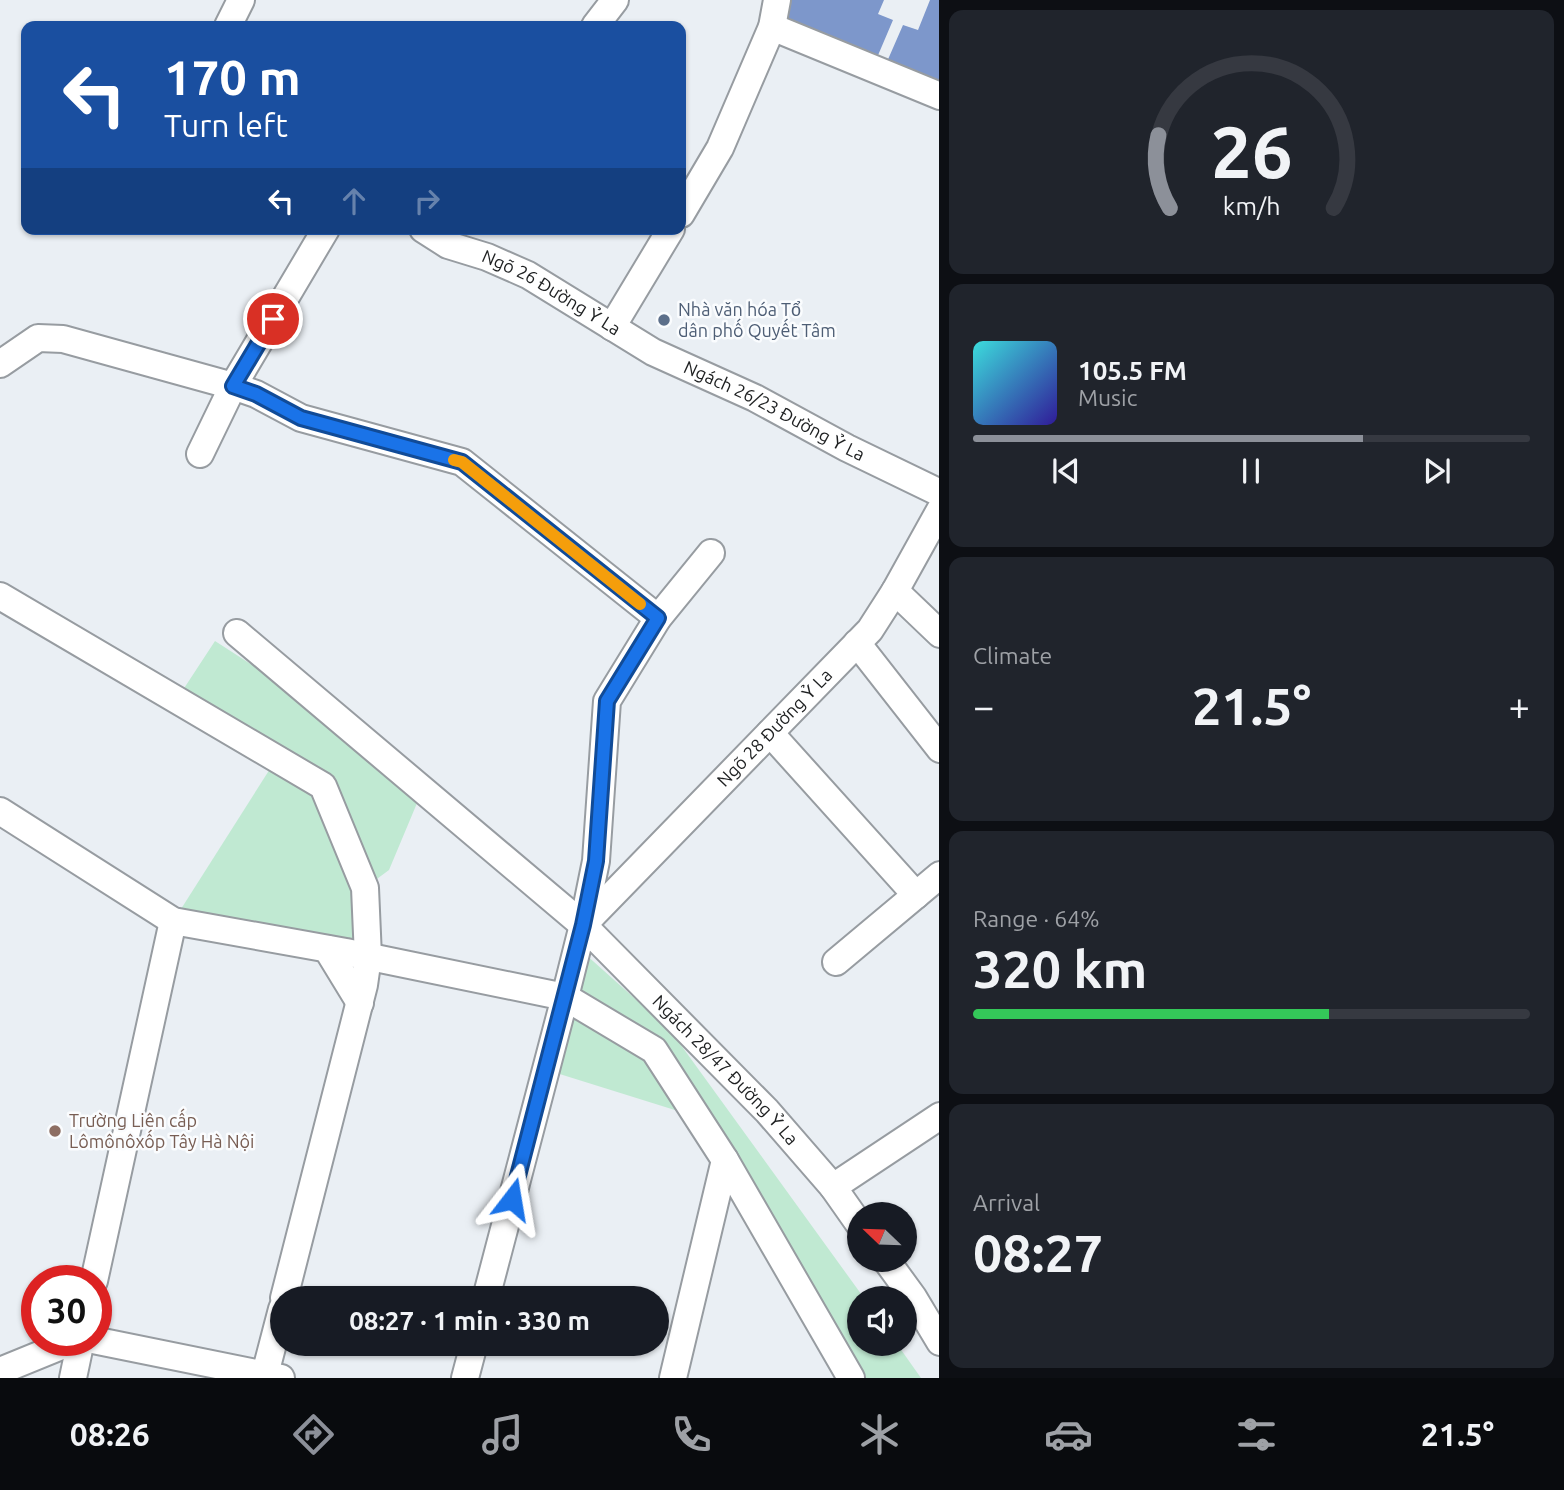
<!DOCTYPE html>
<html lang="en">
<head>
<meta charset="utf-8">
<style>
  body { margin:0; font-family:Ubuntu,sans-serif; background:#20242c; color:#f1f3f6; height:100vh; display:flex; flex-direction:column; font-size:26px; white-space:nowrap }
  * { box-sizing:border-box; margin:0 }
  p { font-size:23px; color:#9ea1a6 }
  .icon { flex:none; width:38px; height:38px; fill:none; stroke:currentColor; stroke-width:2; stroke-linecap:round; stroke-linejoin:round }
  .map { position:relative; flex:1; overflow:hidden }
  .side { display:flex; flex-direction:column; gap:10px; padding:10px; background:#0d0f14; width:625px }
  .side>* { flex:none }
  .hud { position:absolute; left:21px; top:21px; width:665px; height:214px; border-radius:14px; box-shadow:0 2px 5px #0004; background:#1a4fa0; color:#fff; overflow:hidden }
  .needle { width:46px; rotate:293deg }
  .buttons { position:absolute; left:847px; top:1202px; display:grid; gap:14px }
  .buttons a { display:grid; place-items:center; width:70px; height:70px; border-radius:50%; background:#171b24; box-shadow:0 2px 5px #0004; font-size:35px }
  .speed { position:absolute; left:21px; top:1265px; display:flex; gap:14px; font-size:35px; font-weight:700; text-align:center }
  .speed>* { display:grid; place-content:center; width:91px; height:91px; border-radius:50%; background:#171b24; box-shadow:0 2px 5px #0004; line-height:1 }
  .speed .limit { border:10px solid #d22; background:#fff; color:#111 }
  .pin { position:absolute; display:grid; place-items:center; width:60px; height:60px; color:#fff; margin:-30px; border:4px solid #fff; border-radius:50%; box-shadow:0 2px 7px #0007 }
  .me { position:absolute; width:77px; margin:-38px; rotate:14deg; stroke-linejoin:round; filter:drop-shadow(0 0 5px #0008) }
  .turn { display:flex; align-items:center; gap:24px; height:147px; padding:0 28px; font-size:32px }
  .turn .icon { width:91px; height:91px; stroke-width:2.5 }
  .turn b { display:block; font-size:49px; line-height:60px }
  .lanes { display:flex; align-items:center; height:66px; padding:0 28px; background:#0003; justify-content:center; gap:35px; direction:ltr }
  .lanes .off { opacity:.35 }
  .big { font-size:52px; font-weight:600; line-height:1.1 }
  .side .card { flex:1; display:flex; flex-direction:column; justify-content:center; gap:10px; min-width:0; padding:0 24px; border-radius:14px; background:#20242c }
  .side .dial { align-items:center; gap:0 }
  .dial svg { height:182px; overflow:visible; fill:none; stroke:#363941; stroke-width:7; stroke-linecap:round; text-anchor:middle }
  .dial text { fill:#f1f3f6; stroke:none }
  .song { display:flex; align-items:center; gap:21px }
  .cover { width:84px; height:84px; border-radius:10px; background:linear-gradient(135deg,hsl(180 70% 55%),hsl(250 70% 35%)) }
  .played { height:7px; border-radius:4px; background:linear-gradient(90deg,#8c9099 70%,#363941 70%) }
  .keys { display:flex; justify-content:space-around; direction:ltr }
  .heat { display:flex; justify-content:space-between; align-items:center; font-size:38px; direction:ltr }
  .charge { height:10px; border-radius:5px; background:linear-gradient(90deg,#34c759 64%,#363941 0) }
  .trip { position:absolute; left:270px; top:1286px; width:399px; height:70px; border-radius:35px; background:#171b24; box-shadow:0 2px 5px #0004; font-weight:600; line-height:70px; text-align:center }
  .dock { display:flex; height:112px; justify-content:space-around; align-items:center; background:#090b0e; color:#9ea1a6 }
  .dock .icon { width:49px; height:49px }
  .dock .current { color:#8c9099 }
  .dock b { font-size:32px; color:#f1f3f6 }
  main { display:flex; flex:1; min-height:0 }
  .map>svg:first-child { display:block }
</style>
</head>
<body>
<main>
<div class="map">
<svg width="940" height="1378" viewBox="0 0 940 1378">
  <rect width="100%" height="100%" fill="#eaeff4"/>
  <g fill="#c0e9d2">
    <path d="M215 641 361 735 420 796 389 870 366 887 324 785 177 699Z"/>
    <path d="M275 761 320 788 363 889 366 955 174 920Z"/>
    <path d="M584 953 670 1030 864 1298H859V1344H897L921 1378H862L654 1050 573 995Z"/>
    <path d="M567 1002 652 1052 694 1116 550 1071Z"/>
  </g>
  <g fill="#7d97cb">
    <path d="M781 0H884L878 14 893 20 876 60 774 17Z"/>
    <path d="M930 0H939V86L886 64 903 25 918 30Z"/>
  </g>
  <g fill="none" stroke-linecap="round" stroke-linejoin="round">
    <g stroke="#979ca1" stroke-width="30">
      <g id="minor">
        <path d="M228 26 241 0"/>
        <path d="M595 26 615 0"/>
        <path d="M772 27 940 96"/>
        <path d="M681 214 720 148 772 27 777 0"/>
        <path id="s1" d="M423 229 448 245 487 257 528 275 653 352 755 398 847 448 940 493"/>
        <path d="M612 327 671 229"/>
        <path d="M0 364 38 338 63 339 233 386 256 394 301 418 462 462 658 618"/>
        <path d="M200 454 233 386 326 229"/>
        <path d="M711 553 658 618 607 701 596 861 583 925 565 997 654 1050 725 1160 851 1378"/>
        <path d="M895 591 940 634"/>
        <path d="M0 596 323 786 365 888 368 957 364 985 284 1298"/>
        <path id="s2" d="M237 633 583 925 767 1111 833 1187 859 1224"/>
        <path d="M857 643 940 749"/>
        <path d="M770 733 916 895"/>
        <path d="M0 811 173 921 346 952 565 997 486 1298"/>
        <path id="s3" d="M583 925 870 630 895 591 940 510"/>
        <path d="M327 949 360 1003"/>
        <path d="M836 962 940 875"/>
        <path d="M833 1187 940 1116"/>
        <path d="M886 1260 913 1297 940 1342"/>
        <path d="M94 1281 173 921"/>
        <path d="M93 1340 281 1378"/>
        <path d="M0 1371 76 1340"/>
        <path d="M73 1378 81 1340"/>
        <path d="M264 1378 282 1309"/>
        <path d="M465 1378 474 1344"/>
        <path d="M673 1378 725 1160"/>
      </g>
    </g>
    <use href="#minor" stroke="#fff" stroke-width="26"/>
  </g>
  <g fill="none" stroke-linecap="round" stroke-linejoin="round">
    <g stroke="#114b97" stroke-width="18">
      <path id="route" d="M273 319 233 386 256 394 301 418 462 462 658 618 607 701 596 861 583 925 512 1199"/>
    </g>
    <use href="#route" stroke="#1a73e8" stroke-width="12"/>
    <path stroke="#f59e0b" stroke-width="12" d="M454 460 462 462 640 604"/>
  </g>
  <circle fill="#5c6f8a" stroke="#fafcfe" stroke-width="2.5" cx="664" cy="320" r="7"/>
  <circle fill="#8d6e63" stroke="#fafcfe" stroke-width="2.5" cx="55" cy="1131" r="7"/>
  <g text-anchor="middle" stroke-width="5" stroke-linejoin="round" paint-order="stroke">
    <g font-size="18" fill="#1d1f20" stroke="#fafcfe">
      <text dy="6" stroke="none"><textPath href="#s1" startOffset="144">Ngõ 26 Đường Ỷ La</textPath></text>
      <text dy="6" stroke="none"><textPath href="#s1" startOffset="397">Ngách 26/23 Đường Ỷ La</textPath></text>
      <text dy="6" stroke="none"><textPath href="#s3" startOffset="275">Ngõ 28 Đường Ỷ La</textPath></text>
      <text dy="6" stroke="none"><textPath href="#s2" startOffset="656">Ngách 28/47 Đường Ỷ La</textPath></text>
    </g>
    <g font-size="18" fill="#4e5e75" stroke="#fafcfe" text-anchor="start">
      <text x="678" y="316">Nhà văn hóa Tổ<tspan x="678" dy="21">dân phố Quyết Tâm</tspan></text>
    </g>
    <g font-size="18" fill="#785e54" stroke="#fafcfe" text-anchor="start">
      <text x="69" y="1127">Trường Liên cấp<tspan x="69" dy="21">Lômônôxốp Tây Hà Nội</tspan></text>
    </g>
  </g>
</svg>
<div class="buttons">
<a><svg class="needle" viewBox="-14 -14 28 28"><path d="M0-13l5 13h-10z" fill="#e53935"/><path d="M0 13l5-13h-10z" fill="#9ea1a6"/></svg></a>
<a><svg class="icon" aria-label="sound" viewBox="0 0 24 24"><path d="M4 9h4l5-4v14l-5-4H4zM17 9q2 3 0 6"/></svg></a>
</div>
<div class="speed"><div class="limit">30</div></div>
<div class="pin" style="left:273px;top:319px;background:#d93025"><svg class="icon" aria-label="arrive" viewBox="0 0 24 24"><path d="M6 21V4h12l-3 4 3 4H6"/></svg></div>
<svg class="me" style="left:512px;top:1199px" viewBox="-20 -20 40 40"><path d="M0-17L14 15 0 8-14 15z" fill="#1a73e8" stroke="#fff" stroke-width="4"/></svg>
<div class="trip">08:27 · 1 min · 330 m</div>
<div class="hud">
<div class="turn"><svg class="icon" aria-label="left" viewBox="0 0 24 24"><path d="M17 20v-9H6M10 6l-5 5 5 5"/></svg><div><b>170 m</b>Turn left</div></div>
<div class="lanes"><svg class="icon" aria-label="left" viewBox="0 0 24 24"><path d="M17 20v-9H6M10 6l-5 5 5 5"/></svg><svg class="icon off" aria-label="ahead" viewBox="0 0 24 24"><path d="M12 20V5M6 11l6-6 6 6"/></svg><svg class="icon off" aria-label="right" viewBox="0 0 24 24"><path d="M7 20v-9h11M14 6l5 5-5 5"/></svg></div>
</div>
</div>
<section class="side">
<div class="card dial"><svg viewBox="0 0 100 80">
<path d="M14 69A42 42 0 1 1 86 69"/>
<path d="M14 69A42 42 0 0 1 9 37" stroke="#8c9099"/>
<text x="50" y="56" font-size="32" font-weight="700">26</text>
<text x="50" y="72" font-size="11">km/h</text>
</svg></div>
<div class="card">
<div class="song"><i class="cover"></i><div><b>105.5 FM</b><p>Music</p></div></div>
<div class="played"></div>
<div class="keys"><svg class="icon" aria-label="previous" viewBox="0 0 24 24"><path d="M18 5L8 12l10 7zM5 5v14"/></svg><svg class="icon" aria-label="pause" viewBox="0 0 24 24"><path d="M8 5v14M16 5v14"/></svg><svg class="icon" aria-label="next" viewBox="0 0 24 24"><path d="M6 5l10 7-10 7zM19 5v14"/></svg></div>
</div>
<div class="card"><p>Climate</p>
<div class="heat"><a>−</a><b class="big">21.5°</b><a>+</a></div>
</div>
<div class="card"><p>Range · 64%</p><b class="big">320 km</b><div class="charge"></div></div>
<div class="card"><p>Arrival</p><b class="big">08:27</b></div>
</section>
</main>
<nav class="dock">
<b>08:26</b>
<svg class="icon current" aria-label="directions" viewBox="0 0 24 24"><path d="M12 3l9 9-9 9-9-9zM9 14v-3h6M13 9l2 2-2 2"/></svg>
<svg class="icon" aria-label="music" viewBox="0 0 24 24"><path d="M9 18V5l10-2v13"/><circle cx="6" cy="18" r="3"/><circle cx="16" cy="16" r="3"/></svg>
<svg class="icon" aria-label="phone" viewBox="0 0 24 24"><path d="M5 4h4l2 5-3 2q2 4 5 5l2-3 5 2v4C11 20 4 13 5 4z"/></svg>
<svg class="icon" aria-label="climate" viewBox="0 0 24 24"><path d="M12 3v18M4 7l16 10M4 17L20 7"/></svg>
<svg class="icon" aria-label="car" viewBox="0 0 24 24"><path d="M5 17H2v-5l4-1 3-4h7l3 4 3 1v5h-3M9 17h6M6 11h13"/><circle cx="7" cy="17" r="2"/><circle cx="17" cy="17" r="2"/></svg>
<svg class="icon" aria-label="filters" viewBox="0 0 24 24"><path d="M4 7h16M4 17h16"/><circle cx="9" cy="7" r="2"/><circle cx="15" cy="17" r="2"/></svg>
<b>21.5°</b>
</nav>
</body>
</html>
